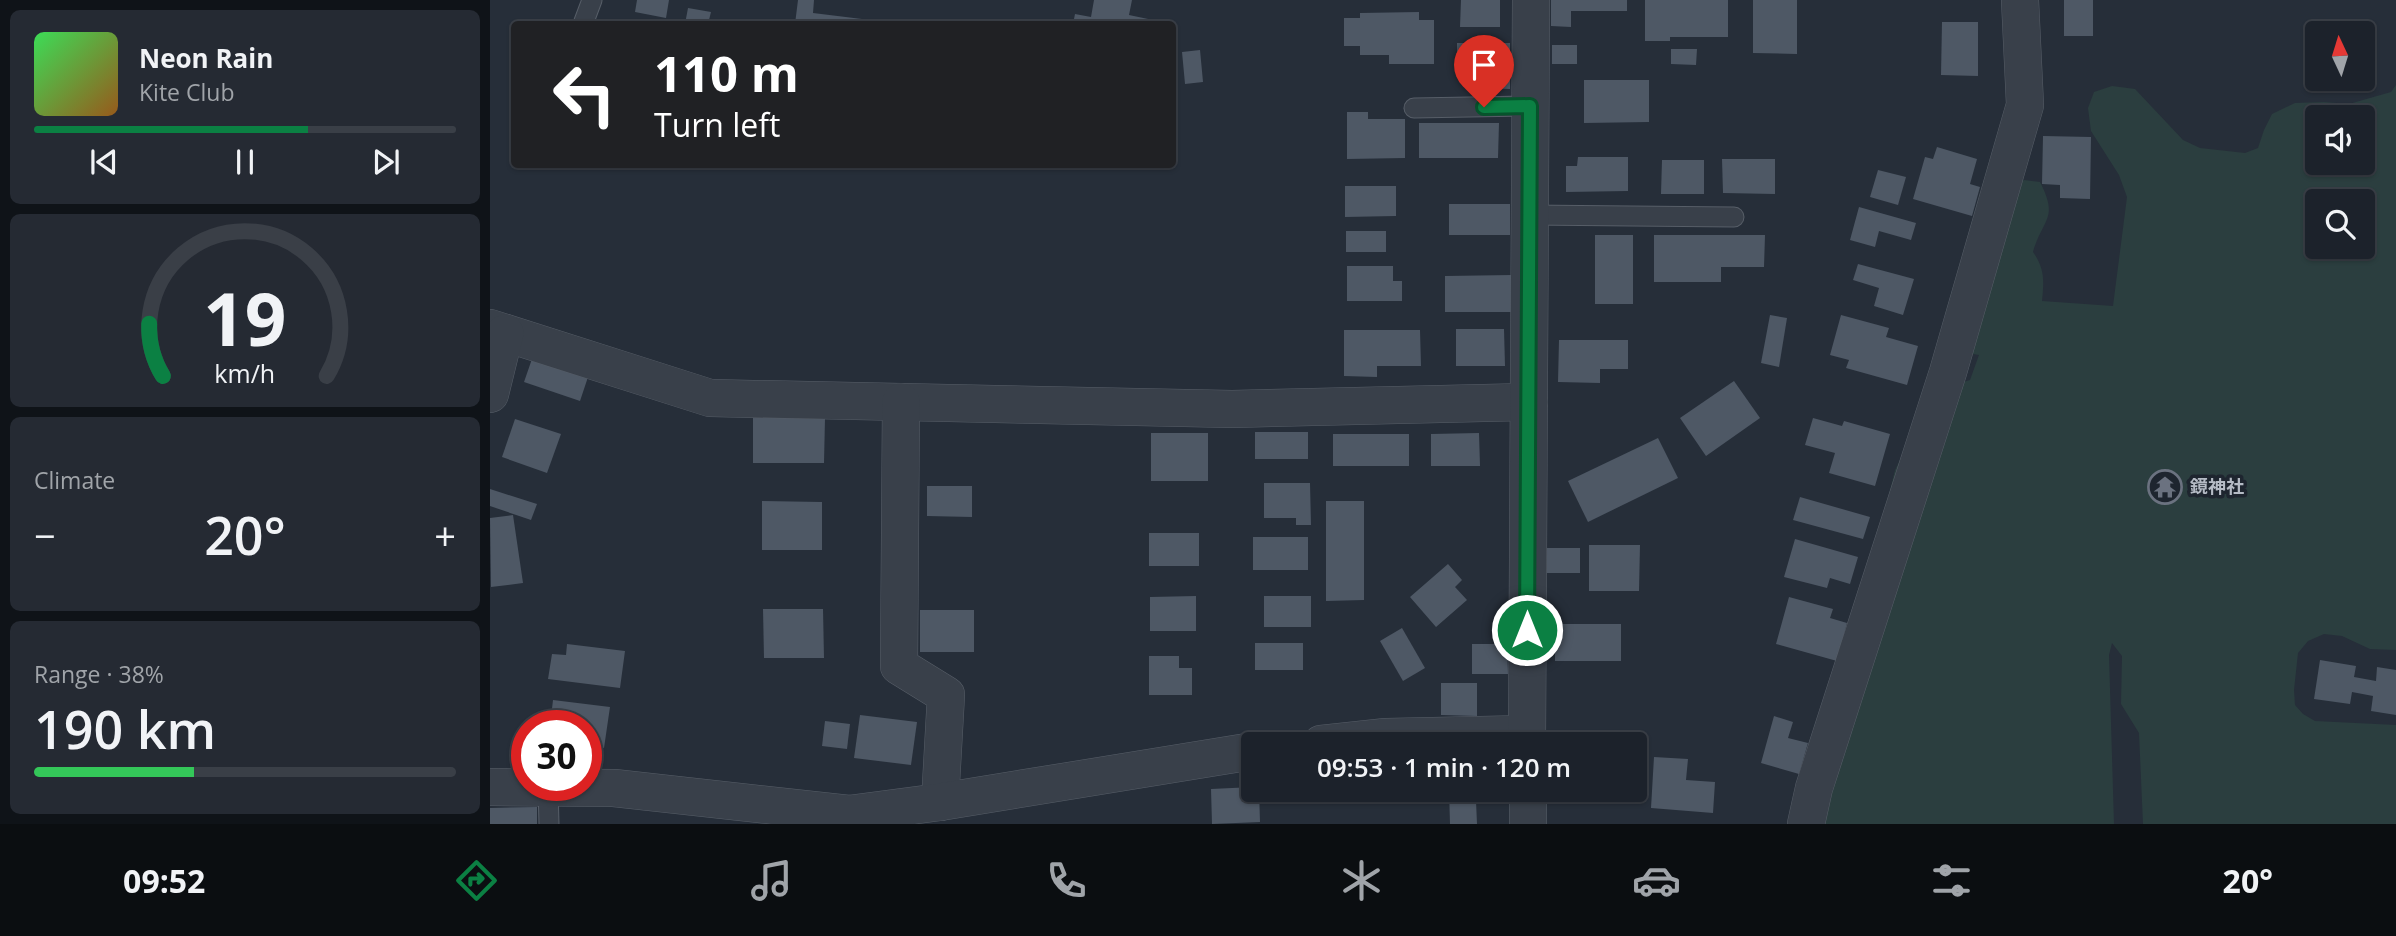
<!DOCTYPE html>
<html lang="en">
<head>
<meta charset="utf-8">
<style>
  body { margin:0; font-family:"Open Sans","Noto Sans JP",sans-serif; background:#252a33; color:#f1f3f6; height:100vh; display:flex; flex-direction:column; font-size:26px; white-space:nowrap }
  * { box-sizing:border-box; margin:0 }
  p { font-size:23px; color:#a0a4a9 }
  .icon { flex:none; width:38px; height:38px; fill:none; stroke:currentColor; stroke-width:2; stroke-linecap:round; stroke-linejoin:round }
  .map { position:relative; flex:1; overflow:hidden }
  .panel { display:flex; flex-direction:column; gap:10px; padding:10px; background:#0f1318; width:490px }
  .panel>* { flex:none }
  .guide { position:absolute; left:21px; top:21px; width:665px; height:147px; border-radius:7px; box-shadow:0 2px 5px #0004,0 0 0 2px #3a3f47; background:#202124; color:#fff; overflow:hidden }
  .needle { width:46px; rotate:356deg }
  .fabs { position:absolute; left:1815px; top:21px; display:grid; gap:14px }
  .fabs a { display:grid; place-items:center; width:70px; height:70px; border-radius:7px; background:#1c222b; box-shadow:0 2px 5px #0004,0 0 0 2px #3a3f47; font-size:35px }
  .speed { position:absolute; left:21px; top:710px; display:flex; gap:14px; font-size:35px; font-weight:700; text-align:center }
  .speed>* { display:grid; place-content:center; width:91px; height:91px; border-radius:50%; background:#1c222b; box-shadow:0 2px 5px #0004,0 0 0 2px #3a3f47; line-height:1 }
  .speed .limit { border:10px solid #d22; background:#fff; color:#111 }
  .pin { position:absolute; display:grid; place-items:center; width:60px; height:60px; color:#fff; margin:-72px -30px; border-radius:50% 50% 50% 0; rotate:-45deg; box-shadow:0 0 7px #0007 }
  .pin .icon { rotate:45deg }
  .me { position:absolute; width:77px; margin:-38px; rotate:0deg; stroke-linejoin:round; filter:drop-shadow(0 0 5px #0008) }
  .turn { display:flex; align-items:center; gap:24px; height:147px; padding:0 28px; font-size:32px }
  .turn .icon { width:91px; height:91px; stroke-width:2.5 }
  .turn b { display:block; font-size:49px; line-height:60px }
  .big { font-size:52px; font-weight:600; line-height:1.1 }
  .panel .card { flex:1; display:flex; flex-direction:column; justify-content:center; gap:10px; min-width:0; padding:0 24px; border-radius:10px; background:#252a33 }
  .panel .dial { align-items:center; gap:0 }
  .dial svg { height:182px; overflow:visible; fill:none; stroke:#3a3f47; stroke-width:7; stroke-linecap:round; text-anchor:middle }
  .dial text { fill:#f1f3f6; stroke:none }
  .song { display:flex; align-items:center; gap:21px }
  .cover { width:84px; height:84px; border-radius:10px; background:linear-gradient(135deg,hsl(130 70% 55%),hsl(30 70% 35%)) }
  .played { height:7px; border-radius:4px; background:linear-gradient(90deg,#0b8043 65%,#3a3f47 65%) }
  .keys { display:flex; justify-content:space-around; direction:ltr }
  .heat { display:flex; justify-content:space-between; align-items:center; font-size:38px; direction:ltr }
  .charge { height:10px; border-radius:5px; background:linear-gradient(90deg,#34c759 38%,#3a3f47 0) }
  .trip { position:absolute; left:751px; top:732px; width:406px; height:70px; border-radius:7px; background:#1c222b; box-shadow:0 2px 5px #0004,0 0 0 2px #3a3f47; font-weight:600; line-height:70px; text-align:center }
  .tabs { display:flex; height:112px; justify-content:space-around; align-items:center; background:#0b0e11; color:#a0a4a9 }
  .tabs .icon { width:49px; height:49px }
  .tabs .on { color:#0b8043 }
  .tabs b { font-size:32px; color:#f1f3f6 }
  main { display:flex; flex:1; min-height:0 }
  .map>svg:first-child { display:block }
</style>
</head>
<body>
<main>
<section class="panel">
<div class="card">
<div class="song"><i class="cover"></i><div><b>Neon Rain</b><p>Kite Club</p></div></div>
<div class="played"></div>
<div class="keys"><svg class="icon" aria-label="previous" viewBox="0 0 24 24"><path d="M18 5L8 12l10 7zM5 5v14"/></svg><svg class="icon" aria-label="pause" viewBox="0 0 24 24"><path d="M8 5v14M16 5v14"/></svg><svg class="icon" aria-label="next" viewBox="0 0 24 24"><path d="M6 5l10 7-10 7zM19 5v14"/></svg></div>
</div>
<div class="card dial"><svg viewBox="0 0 100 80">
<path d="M14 69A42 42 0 1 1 86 69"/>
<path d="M14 69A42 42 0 0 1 8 46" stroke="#0b8043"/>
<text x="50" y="56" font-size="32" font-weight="700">19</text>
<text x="50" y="72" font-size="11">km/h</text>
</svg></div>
<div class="card"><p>Climate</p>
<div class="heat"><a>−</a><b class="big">20°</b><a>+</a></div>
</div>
<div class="card"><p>Range · 38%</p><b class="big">190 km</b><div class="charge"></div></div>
</section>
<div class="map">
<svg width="1906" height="824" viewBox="0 0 1906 824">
  <rect width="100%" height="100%" fill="#262e39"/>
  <path fill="#2b3e3f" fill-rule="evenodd" d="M1906 85V650L1880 649 1852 636 1834 634 1818 641 1808 653 1804 690 1805 705 1813 714 1825 721 1906 725V824H1653L1649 733 1631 704 1632 656 1622 643 1619 655 1624 824H1330L1361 614 1392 524 1405 470 1445 390 1480 380 1489 355 1483 354 1467 316 1506 191 1534 180 1550 182C1569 219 1553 218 1543 252 1555 269 1554 281 1552 301L1623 306 1637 197 1629 175 1601 131 1598 108 1604 92 1622 86 1645 89 1693 140 1710 148 1755 153 1768 148 1774 130 1782 114 1805 103 1834 102 1859 104 1901 92ZM1827 117H1872V163H1827ZM1827 201H1872V247H1827Z"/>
  <g fill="#4e5865">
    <path d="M147 0H179L176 18 145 12Z"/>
    <path d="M308 0H324L323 13 372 19V24H305Z"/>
    <path d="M604 0H642L639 15 682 24H583L585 14 601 17Z"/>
    <path d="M971 0H1010V27H970Z"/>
    <path d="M1061 0H1137V11H1081V27L1061 26Z"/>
    <path d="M1155 0H1238V37H1180V41H1155Z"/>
    <path d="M1263 0H1307V54L1263 53Z"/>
    <rect x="1574" y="0" width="29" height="36"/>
    <path d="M198 8 221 12 218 24H195Z"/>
    <path d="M929 12V20H944V64H899V55H870V46H854V18H870V13Z"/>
    <path d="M1452 22H1488V76L1451 75Z"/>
    <path d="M967 43H1020V89L993 88V79L967 78Z"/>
    <rect x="1062" y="45" width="25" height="19"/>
    <path d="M1181 49H1207L1206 65 1181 64Z"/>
    <path d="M710 50 713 82 695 84 692 52Z"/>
    <path d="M1094 80H1159V122L1094 123Z"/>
    <path d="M857 112H878V119H915V158L857 159Z"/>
    <path d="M929 123H1009L1008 158H929Z"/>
    <path d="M1553 136 1601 137 1600 199 1570 198V185L1552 184Z"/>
    <path d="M1447 147 1487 159 1480 184 1490 187 1482 216 1423 199 1435 157 1443 159Z"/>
    <path d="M1088 157H1138V191L1076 192V166H1087Z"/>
    <path d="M1232 159H1285V194L1233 193Z"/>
    <path d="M1172 160H1214V194H1171Z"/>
    <path d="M1388 170 1416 177 1408 205 1380 197Z"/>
    <path d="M855 186H906V216L855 217Z"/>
    <rect x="959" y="204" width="61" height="31"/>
    <path d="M1369 207 1426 223 1421 240 1389 231 1385 247 1360 240Z"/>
    <rect x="856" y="231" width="40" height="21"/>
    <rect x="1105" y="235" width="38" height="69"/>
    <path d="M1164 235H1275L1274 267H1231V282H1164Z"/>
    <path d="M1368 264 1424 279 1413 315 1384 306 1389 288 1363 280Z"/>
    <path d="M857 266H903V281H912V301H857Z"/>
    <path d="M1022 275V312H955V276Z"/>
    <path d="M1280 315 1297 318 1289 367 1271 363Z"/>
    <path d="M1351 315 1399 328 1396 337 1428 346 1417 385 1356 368 1359 360 1340 355Z"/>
    <path d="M966 329H1014L1015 366H966Z"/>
    <path d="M854 330H930L931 366H887V377L854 376Z"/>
    <path d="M1069 340H1138V369H1110V383L1068 382Z"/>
    <path d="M43 356 99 374 90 401 34 382Z"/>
    <path d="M1244 381 1270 418 1216 456 1190 418Z"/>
    <path d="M263 418H335L334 463H263Z"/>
    <path d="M1323 418 1352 426 1354 421 1400 434 1385 486 1339 473 1345 453 1315 445Z"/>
    <path d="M25 419 71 434 57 473 12 457Z"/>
    <rect x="765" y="432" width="53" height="27"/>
    <rect x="661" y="433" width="57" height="48"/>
    <path d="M989 433 990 466H941V434Z"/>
    <rect x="843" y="434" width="76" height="32"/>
    <path d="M1168 438 1188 478 1098 522 1078 481Z"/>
    <path d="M774 483H820L821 525H806V518H774Z"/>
    <path d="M437 486H482V517L437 516Z"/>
    <path d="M0 489 47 504 41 520 0 506Z"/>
    <path d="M1310 497 1380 517 1373 539 1303 520Z"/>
    <path d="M272 501 332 502V550H272Z"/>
    <path d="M836 501H874V600L836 601Z"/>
    <path d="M23 515 33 583 1 587 0 518Z"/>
    <rect x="659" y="533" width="50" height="33"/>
    <rect x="763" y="537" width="55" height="33"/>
    <path d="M1305 539 1368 557 1360 584 1340 578 1337 588 1294 577Z"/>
    <path d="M1099 545H1150L1149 591H1099Z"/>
    <rect x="1053" y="548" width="37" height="25"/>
    <path d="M958 564 972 580 965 587 977 600 946 627 920 597Z"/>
    <path d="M706 596V631H660V597Z"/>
    <rect x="774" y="596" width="47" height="31"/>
    <path d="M1299 597 1343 609 1340 618 1357 623 1347 661 1286 644Z"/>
    <path d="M273 609H333L334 658H274Z"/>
    <rect x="430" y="610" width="54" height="42"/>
    <rect x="1065" y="624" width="66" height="37"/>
    <path d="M912 628 935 668 913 681 890 641Z"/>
    <rect x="765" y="643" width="48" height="27"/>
    <path d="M77 644 135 651 130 688 58 679 62 654 76 655Z"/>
    <path d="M982 644H1017L1018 674H982Z"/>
    <path d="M659 656H689V668H702V695H659Z"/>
    <path d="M1830 660 1866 666 1864 677 1886 681 1887 667 1906 670V715L1881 711 1883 696 1862 692 1860 704 1824 699Z"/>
    <path d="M951 683H987V716L951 715Z"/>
    <path d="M63 700 120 707 114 748 96 745V726H60Z"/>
    <path d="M370 715 427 722 421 765 364 758Z"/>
    <path d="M1284 716 1303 722 1298 738 1318 743 1309 774 1271 763Z"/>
    <path d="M335 721 360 724 357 749 332 746Z"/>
    <path d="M1144 753H1154L1152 793 1115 791V789H1144Z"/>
    <path d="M1164 757 1198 759 1196 780 1225 782 1223 813 1161 808Z"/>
    <path d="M763 787V789H769L770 822 722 824 721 789Z"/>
    <path d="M959 789H1018V800L986 801 987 824H960Z"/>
    <path d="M47 807V824H0V808Z"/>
  </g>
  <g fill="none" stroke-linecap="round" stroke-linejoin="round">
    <g stroke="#575e68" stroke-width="21">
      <g id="service">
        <path d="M93 24 102 0"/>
        <path d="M924 108 1040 106"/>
        <path d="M1039 215 1244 217"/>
        <path d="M58 787 59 824"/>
      </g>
    </g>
    <g stroke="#575e68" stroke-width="38">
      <g id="minor">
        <path d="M0 328 220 398 742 409 1039 402"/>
        <path d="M0 394 15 333"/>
        <path d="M411 402 409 666 456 695 450 802"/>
        <path d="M831 744 896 737 1037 734"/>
        <path d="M1037 744 1041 0"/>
        <path d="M0 787 124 788 359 814 450 802 763 751"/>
        <path d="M1038 789V824"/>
        <path d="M1316 824 1324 788 1458 372 1535 105 1530 0"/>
      </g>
    </g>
    <use href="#service" stroke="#39404a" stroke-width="19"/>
    <use href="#minor" stroke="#39404a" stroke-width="37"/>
  </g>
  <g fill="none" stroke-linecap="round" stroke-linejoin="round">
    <g stroke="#07532c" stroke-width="18">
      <path id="route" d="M994 107 1040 106 1037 630"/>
    </g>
    <use href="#route" stroke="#0b8043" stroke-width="12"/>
  </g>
  <defs>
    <g id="temple-ring" transform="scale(1.75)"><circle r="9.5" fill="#1e252f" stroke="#6b7280" stroke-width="1.5"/><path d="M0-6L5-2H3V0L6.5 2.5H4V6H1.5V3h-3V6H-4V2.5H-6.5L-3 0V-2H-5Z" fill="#6b7280"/></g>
  </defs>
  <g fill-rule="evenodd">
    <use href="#temple-ring" x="1675" y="487"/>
  </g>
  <g text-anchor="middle" stroke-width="7" stroke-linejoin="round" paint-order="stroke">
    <g font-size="18" font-weight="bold" fill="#b5bbc5" stroke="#1e252f" text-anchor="start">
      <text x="1700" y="493">鏡神社</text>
    </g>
  </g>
</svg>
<div class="fabs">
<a><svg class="needle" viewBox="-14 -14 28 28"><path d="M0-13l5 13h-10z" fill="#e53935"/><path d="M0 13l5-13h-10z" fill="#a0a4a9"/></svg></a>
<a><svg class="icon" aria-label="sound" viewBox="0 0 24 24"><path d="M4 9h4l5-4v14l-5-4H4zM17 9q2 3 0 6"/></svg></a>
<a><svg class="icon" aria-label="search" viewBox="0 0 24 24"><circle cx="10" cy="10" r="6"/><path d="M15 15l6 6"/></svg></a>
</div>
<div class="speed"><div class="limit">30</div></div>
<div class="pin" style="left:994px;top:107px;background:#d93025"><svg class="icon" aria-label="arrive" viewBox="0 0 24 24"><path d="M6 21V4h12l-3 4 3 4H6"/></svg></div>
<svg class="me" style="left:1037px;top:630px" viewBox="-20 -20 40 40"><circle r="17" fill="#0b8043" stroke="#fff" stroke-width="3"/><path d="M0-11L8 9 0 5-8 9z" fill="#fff"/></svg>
<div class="trip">09:53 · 1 min · 120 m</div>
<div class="guide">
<div class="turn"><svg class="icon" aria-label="left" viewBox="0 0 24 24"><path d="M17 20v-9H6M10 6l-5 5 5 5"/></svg><div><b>110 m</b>Turn left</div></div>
</div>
</div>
</main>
<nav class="tabs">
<b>09:52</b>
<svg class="icon on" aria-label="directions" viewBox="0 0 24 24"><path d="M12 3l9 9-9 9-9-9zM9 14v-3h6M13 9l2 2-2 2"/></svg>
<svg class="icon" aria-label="music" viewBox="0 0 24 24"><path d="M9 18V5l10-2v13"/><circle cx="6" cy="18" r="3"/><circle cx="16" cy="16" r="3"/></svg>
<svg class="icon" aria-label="phone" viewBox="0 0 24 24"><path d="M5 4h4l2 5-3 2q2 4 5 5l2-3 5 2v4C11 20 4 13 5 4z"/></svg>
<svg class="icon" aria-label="climate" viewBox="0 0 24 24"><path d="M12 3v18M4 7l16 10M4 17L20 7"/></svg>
<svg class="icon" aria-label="car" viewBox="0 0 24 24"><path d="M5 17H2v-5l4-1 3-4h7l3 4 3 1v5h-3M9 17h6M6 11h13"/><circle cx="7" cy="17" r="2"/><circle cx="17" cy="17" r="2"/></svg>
<svg class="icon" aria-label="filters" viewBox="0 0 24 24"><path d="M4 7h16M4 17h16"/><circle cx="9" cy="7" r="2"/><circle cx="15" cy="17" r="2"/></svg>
<b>20°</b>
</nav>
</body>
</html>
